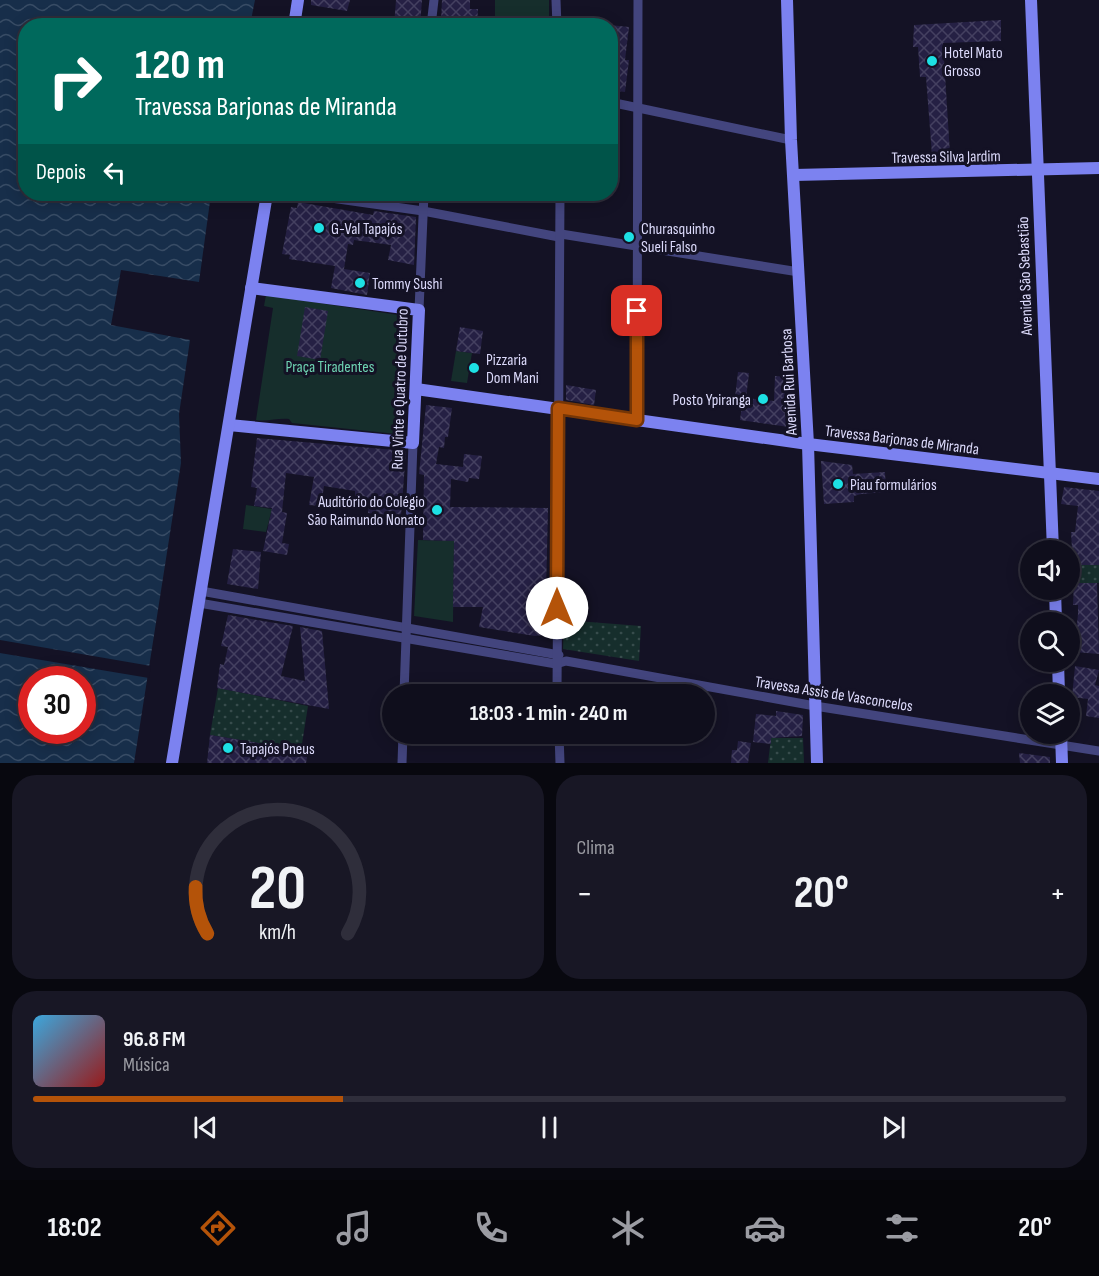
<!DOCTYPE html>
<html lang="pt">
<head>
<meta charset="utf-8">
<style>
  body { margin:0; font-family:"Sofia Sans Condensed",sans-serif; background:#181725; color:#f1f3f6; height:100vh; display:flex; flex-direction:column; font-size:22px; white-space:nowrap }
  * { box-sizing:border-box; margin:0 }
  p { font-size:20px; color:#9b9ca3 }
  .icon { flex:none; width:33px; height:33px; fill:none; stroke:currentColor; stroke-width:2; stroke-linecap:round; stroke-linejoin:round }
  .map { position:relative; height:763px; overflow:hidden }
  .side { display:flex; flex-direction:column; gap:12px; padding:12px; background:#08080f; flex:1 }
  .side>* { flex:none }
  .hud { position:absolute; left:18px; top:18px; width:600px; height:183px; border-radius:24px; box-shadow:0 3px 15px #0003,0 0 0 2px #2f2e3b; background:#00695c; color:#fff; overflow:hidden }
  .tools { position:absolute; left:1020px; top:540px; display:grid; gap:12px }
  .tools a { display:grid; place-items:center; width:60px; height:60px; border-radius:50%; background:#0f0e1c; box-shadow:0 3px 15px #0003,0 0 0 2px #2f2e3b; font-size:30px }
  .speed { position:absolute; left:18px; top:666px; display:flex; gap:12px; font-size:30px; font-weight:700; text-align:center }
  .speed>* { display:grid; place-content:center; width:78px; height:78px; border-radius:50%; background:#0f0e1c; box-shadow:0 3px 15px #0003,0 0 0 2px #2f2e3b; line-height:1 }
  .speed .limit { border:9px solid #d22; background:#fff; color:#111 }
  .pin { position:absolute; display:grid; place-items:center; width:51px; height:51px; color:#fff; margin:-26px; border-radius:12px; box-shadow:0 3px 9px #0006 }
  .me { position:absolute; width:66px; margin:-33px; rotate:0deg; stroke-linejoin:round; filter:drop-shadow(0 0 4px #0008) }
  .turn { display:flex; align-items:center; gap:21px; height:126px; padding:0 18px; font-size:27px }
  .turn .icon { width:78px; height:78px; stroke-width:2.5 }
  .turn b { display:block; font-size:42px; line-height:51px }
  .then { display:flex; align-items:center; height:57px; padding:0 18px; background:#0003; gap:12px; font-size:22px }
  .big { font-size:45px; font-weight:700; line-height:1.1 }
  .side .tile { flex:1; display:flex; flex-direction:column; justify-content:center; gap:9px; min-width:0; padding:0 21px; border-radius:24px; background:#181725 }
  .side .dial { align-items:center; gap:0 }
  .dial svg { height:156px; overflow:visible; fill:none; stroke:#2f2e3b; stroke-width:7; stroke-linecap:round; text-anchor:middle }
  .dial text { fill:#f1f3f6; stroke:none }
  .song { display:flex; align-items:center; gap:18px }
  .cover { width:72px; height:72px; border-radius:9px; background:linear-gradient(135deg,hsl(200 70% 55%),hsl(0 70% 35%)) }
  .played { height:6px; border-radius:3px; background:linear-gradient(90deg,#b45309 30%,#2f2e3b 30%) }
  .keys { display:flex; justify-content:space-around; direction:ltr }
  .heat { display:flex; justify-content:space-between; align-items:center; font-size:33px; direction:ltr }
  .side .tiles { flex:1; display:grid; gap:12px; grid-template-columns:1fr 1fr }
  .tile:last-child { grid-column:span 2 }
  .trip { position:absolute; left:382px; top:684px; width:333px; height:60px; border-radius:30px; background:#0f0e1c; box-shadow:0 3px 15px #0003,0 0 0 2px #2f2e3b; font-weight:700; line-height:60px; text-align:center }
  .dock { display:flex; height:96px; justify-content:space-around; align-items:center; background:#06060b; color:#9b9ca3 }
  .dock .icon { width:42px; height:42px }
  .dock .active { color:#b45309 }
  .dock b { font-size:27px; color:#f1f3f6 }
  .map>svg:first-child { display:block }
</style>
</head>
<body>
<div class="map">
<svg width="1099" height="763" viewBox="0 0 1099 763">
  <defs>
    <pattern id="grass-dots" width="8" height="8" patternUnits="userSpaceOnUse" patternTransform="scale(1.5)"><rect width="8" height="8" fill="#162e2c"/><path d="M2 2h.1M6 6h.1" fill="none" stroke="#374c4c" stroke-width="1.8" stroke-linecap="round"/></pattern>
    <pattern id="water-waves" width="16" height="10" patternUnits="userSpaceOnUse" patternTransform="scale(1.5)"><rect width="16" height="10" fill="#172e4a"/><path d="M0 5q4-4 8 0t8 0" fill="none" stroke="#384c65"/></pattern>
    <pattern id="building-cross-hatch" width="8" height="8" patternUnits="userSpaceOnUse" patternTransform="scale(1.5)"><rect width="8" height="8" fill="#252044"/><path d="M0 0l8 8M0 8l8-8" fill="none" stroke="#444060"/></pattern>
  </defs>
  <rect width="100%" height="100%" fill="#141225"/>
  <g fill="url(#grass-dots)">
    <path d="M1073 565H1099V583H1074Z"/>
    <path d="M564 620 641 626 639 661 563 649Z"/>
    <path d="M218 688 308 706 301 750 210 735Z"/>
    <path d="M771 738H803L804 763H768Z"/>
  </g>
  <g fill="#162e2c">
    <rect x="495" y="0" width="54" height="25"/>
    <path d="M266 295 405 316 398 424 406 425V435L292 423 289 419C277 418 267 422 256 420L273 308 264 306Z"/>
    <path d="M456 351 472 353 467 383 451 381Z"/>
    <path d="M246 505 272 509 266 532 243 529Z"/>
    <path d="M418 540 454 541 453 622 414 616Z"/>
  </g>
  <path fill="url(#water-waves)" fill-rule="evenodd" d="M0 0H255L250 25 26 26V194H211L199 282 121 270 111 325 190 340 179 414 181 463 134 763H0ZM32 680H82V730H32Z"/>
  <path fill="#141225" d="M0 640 151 666 149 678 0 653Z"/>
  <g fill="url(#building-cross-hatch)">
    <path d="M311 0H350L347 11 311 5Z"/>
    <path d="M396 0H422L420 26H394Z"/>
    <path d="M442 0H470V9H478L477 26 441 21Z"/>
    <path d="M1001 20V41L943 43 950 154 932 155 926 77H920L918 47H913L914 25Z"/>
    <path d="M610 25 629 27 625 60H629L625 92 616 91V85L610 84Z"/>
    <path d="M298 202 373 215 374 211 416 217 414 265 388 260 391 245 354 240 353 245 348 244 344 269 370 273 367 295 331 288 335 266 289 259 290 255 282 254 291 207 297 208Z"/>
    <path d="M305 307 328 311 320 360 297 356Z"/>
    <path d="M460 327 483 331 480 354 456 351Z"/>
    <path d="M738 372 749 373 746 398 774 401 775 376 791 377 789 427 740 420 742 405 725 402 727 396 735 397Z"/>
    <path d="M566 385 596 390 594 405 566 400Z"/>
    <path d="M426 405 452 408 448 437H445L444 448 439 447 436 464 463 467 464 454 482 456 479 479 469 478 468 482 451 479 450 507 548 508 545 635 535 636 479 627 483 607H453L454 541 423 540 424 475 419 474Z"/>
    <path d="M257 438 406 451 401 516 368 513 369 505H355V491L324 486 321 506 309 505 314 477 286 473 282 512 287 513 282 543 289 544 287 555 263 551 272 508 254 506 257 488 251 487Z"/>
    <path d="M821 461 852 465 853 474 885 472 886 492 861 494 854 496V502L824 504Z"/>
    <path d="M1064 487 1099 491V565H1073L1071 532H1075L1078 506 1061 504Z"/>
    <path d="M233 549 261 552 258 589 227 584Z"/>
    <path d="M1074 583H1097L1099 654 1074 652 1078 614V605H1073Z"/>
    <path d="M228 615 293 626 281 676 305 681 300 627 322 631 329 709 217 688 220 664 224 665 228 647 221 646Z"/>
    <path d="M1075 666 1099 670 1095 685 1099 686V718L1086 716 1088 699 1072 697Z"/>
    <path d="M776 711 803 715 802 736 771 738V744L753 742 756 714 776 716Z"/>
    <path d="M210 735 308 751 306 763H207Z"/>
    <path d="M738 741 751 743 748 763H731L732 750H737Z"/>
    <path d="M1019 753 1050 757V763H1020Z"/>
  </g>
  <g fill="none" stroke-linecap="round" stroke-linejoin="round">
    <g stroke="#43457e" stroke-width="9">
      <path d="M556 0 557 26"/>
      <path d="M431 26 434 0"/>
      <path d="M610 102 791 140"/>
      <path d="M303 194 423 211 559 237 561 234 799 272"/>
      <path d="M419 310 424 194"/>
      <path d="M637 420 638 0"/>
      <path d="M201 591 559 655"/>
      <path d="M199 603 556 664 566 661 815 706 1099 751"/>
      <path d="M404 694 413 443"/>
      <path d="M557 694 560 194"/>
      <path d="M559 734 560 763"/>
      <path d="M402 763 403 734"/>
    </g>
    <g stroke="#7c82f0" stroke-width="12">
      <path d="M787 0 791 140 808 444 817 763"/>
      <path d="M1031 0 1053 550"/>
      <path d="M294 26 298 0"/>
      <path d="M794 175 1099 168"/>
      <path d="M416 389 808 444 1099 479"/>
      <path d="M229 425 413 443 419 310 251 288"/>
      <path d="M1055 590 1056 622"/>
      <path d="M1058 662 1059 694"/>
      <path d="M1061 734 1062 763"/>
      <path d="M172 763 267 194"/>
    </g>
  </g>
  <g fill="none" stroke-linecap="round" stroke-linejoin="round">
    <g stroke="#753606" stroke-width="15">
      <path id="route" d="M557 608 558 408 637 420V311"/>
    </g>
    <use href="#route" stroke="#b45309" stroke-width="10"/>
  </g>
  <g fill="#1de0e4" stroke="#141225" stroke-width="2">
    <circle cx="932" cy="61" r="6"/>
    <circle cx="319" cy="228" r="6"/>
    <circle cx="629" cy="237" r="6"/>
    <circle cx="360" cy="283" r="6"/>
    <circle cx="474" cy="368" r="6"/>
    <circle cx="763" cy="399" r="6"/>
    <circle cx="838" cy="484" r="6"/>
    <circle cx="437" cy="510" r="6"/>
    <circle cx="228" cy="748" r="6"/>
  </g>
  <g text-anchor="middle" stroke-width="6" stroke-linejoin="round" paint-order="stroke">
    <g font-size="16" fill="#dcdafb" stroke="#141225" text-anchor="start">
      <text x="944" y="58">Hotel Mato<tspan x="944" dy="18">Grosso</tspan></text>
      <text x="331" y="234">G-Val Tapajós</text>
      <text x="641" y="234">Churasquinho<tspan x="641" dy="18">Sueli Falso</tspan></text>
      <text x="372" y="289">Tommy Sushi</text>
      <text x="486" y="365">Pizzaria<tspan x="486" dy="18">Dom Mani</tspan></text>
      <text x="751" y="405" text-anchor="end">Posto Ypiranga</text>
      <text x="850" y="490">Piau formulários</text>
      <text x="425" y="507" text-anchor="end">Auditório do Colégio<tspan x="425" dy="18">São Raimundo Nonato</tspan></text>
      <text x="240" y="754">Tapajós Pneus</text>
    </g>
    <g font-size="16" fill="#dcdafb" stroke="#141225">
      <text transform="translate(946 156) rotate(-1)" y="6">Travessa Silva Jardim</text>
      <text transform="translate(1024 276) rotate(-92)" y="6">Avenida São Sebastião</text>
      <text transform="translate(788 382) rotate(-93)" y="6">Avenida Rui Barbosa</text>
      <text transform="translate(399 389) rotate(-88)" y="6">Rua Vinte e Quatro de Outubro</text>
      <text transform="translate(902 439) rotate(7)" y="6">Travessa Barjonas de Miranda</text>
      <text transform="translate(834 693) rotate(9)" y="6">Travessa Assis de Vasconcelos</text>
    </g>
    <g font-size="16" fill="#6ed3b2" stroke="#141225">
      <text x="330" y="372">Praça Tiradentes</text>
    </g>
  </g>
</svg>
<div class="tools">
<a><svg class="icon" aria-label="sound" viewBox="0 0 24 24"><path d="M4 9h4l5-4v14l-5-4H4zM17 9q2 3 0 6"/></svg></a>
<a><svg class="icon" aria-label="search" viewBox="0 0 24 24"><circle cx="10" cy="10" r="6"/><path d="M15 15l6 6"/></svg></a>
<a><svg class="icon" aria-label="layers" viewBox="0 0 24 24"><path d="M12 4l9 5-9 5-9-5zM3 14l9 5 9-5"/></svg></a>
</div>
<div class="speed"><div class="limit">30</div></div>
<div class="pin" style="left:637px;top:311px;background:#d93025"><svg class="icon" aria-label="arrive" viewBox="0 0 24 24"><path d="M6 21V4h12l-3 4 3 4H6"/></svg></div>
<svg class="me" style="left:557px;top:608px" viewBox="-20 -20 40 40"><circle r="19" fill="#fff"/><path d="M0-13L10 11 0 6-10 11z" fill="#b45309"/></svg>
<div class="trip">18:03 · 1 min · 240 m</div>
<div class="hud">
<div class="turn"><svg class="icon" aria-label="right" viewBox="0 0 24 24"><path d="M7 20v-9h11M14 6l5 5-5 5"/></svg><div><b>120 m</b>Travessa Barjonas de Miranda</div></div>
<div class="then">Depois<svg class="icon" aria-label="left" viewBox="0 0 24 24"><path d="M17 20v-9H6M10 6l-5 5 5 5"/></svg></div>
</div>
</div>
<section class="side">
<div class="tiles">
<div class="tile dial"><svg viewBox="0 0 100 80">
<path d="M14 69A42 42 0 1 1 86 69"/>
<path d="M14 69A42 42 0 0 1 8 45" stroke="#b45309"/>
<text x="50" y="56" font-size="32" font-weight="700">20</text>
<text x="50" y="72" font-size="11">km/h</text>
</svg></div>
<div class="tile"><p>Clima</p>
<div class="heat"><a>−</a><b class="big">20°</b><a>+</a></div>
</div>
<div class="tile">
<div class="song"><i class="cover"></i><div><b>96.8 FM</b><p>Música</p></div></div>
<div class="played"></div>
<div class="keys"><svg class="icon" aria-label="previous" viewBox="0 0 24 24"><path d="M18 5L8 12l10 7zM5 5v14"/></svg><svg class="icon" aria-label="pause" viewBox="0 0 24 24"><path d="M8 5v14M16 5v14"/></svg><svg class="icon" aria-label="next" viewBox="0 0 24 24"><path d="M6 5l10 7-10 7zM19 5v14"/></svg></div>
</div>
</div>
</section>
<nav class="dock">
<b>18:02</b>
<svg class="icon active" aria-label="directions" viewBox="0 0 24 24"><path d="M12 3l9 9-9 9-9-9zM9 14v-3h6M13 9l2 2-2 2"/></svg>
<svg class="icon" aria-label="music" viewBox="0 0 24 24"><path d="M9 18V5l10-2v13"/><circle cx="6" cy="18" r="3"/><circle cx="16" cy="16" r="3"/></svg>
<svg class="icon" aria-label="phone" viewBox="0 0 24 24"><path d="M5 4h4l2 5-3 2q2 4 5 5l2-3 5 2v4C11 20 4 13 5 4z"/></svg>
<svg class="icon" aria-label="climate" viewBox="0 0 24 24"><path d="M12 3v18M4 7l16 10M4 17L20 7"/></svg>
<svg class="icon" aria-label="car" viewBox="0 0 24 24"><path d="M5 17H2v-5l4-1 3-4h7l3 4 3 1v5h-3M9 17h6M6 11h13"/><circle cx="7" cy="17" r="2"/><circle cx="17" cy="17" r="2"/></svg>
<svg class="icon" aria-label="filters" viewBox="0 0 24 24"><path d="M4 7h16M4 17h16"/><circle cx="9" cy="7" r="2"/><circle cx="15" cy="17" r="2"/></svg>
<b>20°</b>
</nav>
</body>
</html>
